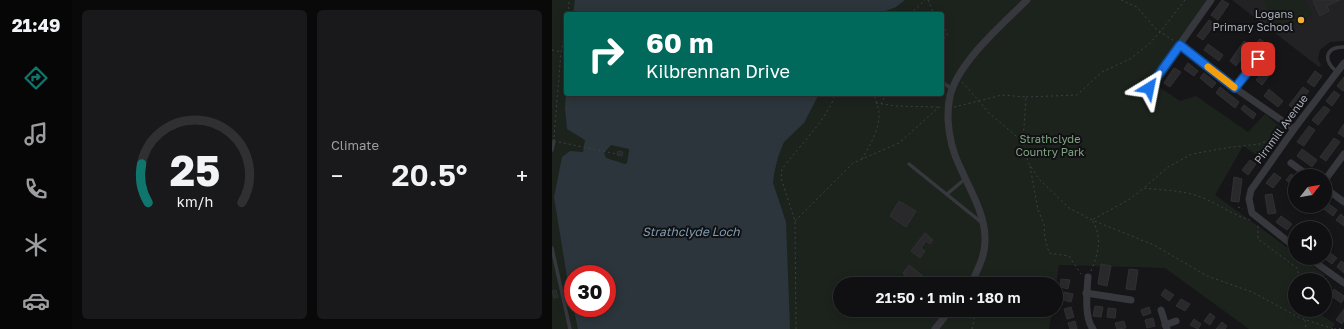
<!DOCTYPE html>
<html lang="en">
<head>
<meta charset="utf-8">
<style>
  body { margin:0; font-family:"Golos Text",sans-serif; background:#19191b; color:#f1f3f6; height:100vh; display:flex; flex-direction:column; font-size:15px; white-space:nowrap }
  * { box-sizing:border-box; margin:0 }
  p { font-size:13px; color:#9c9d9f }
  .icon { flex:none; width:22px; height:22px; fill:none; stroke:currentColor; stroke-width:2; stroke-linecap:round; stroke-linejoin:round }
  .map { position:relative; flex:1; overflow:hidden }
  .details { display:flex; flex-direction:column; gap:10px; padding:10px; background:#09090a; width:480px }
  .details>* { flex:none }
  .banner { position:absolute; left:12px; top:12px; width:380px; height:84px; border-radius:4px; box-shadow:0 2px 10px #0003,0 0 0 1px #303032; background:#00695c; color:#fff; overflow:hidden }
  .needle { width:26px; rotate:59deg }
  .tools { position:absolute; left:736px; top:169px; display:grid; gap:8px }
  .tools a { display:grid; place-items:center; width:44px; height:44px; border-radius:50%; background:#101012; box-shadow:0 2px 10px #0003,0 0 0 1px #303032; font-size:20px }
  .speed { position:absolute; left:12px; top:265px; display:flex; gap:8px; font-size:20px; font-weight:700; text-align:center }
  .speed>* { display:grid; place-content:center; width:52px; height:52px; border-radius:50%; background:#101012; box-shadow:0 2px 10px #0003,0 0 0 1px #303032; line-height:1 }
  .speed .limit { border:6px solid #d22; background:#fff; color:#111 }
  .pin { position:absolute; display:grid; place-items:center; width:34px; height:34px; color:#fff; margin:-17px; border-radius:8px; box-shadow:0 2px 6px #0006 }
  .me { position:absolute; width:44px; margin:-22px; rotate:35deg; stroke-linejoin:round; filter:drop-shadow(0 0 3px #0008) }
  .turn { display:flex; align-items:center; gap:14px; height:84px; padding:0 16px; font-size:18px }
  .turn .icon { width:52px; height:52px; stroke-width:2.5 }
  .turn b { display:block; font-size:28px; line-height:34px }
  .big { font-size:30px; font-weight:600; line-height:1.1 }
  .details .card { flex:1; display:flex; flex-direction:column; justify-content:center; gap:6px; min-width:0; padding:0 14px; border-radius:6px; background:#19191b }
  .details .dial { align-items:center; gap:0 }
  .dial svg { height:104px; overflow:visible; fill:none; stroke:#303032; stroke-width:7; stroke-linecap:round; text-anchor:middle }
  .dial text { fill:#f1f3f6; stroke:none }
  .heat { display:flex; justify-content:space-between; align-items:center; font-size:22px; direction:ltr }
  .details .tiles { flex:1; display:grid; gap:10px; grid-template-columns:repeat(2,1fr) }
  .trip { position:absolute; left:281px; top:277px; width:230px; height:40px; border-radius:20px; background:#101012; box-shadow:0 2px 10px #0003,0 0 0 1px #303032; font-weight:600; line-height:40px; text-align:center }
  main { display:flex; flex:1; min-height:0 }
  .tab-bar { display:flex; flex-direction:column; width:72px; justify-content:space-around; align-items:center; background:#060607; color:#9c9d9f }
  .tab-bar .icon { width:28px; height:28px }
  .tab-bar .on { color:#0f766e }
  .tab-bar b { font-size:18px; color:#f1f3f6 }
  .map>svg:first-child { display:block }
</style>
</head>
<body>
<main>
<nav class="tab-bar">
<b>21:49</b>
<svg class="icon on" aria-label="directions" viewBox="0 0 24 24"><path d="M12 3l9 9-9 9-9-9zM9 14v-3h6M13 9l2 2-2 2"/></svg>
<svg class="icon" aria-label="music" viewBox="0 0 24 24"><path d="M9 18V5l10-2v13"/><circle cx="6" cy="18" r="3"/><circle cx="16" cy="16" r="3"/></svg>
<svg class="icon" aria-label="phone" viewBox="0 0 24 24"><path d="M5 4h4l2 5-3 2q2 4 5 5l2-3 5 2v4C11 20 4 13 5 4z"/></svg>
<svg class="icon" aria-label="climate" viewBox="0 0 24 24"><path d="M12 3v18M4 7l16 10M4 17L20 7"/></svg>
<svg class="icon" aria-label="car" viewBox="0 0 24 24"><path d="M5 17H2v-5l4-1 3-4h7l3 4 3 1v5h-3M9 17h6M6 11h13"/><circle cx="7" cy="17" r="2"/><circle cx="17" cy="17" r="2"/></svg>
</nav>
<section class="details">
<div class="tiles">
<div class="card dial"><svg viewBox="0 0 100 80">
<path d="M14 69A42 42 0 1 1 86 69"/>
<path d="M14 69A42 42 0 0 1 9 39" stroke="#0f766e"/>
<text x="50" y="56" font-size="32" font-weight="700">25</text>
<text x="50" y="72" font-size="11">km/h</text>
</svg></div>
<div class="card"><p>Climate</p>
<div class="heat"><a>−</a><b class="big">20.5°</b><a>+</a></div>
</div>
</div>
</section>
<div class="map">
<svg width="792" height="329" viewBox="0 0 792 329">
  <rect width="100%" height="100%" fill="#161618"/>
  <path fill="#222225" d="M680 0H792V41L778 42 768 50 766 59 769 65 767 67Z"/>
  <g fill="#1c231d" fill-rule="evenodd">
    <path d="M0 0H655L598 81 628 101 644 96 696 132 713 114 733 131 712 160 691 146 663 195 743 253V258H750L773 275 770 280H743V310H763L783 324 778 329H697L613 268 507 265 504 284H288V310H500L497 329H0ZM14 14H390V94H14ZM21 274H55V308H21Z"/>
    <path d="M711 0H753L761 15 728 33Z"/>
  </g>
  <g fill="#2c353c" fill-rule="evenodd">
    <path d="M23 0H353L344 7 326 14H21Z"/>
    <path d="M14 94H267L252 123 232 142 226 157 222 174 221 183 234 222 238 329H26L16 283 2 197 10 157 18 151 31 152 33 140 15 129 13 108ZM59 145 77 149V151L75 163 73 164 54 158 52 153ZM21 274H55V308H21Z"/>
  </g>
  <g fill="#29292c" stroke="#303034">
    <path d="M670 0 677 4 666 20 659 15Z"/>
    <path d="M763 0H788L775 6 777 11 768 16 761 1Z"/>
    <path d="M657 20 663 24 651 40 645 36Z"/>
    <path d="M708 39 723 50 717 57 703 45Z"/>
    <path d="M692 41 699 46 684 66 678 61Z"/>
    <path d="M656 44 671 55 667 61 652 50Z"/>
    <path d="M718 61 724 66 710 85 704 80Z"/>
    <path d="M636 63 646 71 642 76 632 69Z"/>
    <path d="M622 68 629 72 618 87 612 83Z"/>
    <path d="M763 71 770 76 762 87 755 82Z"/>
    <path d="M652 73 664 83 660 88 648 78Z"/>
    <path d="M792 77V90L791 91 785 86Z"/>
    <path d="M668 87 687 102 683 108 664 93Z"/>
    <path d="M751 87 757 91 743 110 737 105Z"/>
    <path d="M717 89 731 101 726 107 712 96Z"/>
    <path d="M782 91 788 95 780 106 774 101Z"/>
    <path d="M692 105 704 114 701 119 689 109Z"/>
    <path d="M772 106 778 110 766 125 760 120Z"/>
    <path d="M792 124V137L786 133Z"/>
    <path d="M757 126 763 130 752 146 745 142Z"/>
    <path d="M782 138 788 142 774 161 768 157Z"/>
    <path d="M750 149 765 160 760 167 745 156Z"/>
    <path d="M66 151 71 152 70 156 65 155Z"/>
    <path d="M698 160 704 164 696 175 690 170Z"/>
    <path d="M722 173 729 178 721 188 714 183Z"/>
    <path d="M739 174 743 177V187L734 180Z"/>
    <path d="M682 177 690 179 687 202 679 201Z"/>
    <path d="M720 194 724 213 716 214 713 195Z"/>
    <path d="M347 201 364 211 354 227 338 216Z"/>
    <path d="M773 201 785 210 781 216 768 206H773Z"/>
    <path d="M789 214 792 217V226L784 220Z"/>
    <path d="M729 216 740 224 735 230 724 222Z"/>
    <path d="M373 233 381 240 378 244 374 241 369 248 373 251 368 258 359 251Z"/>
    <path d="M773 249 785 258 780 264 772 258Z"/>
    <path d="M789 261 792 263V273L785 267Z"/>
    <path d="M549 264 559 266 555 286 546 284Z"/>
    <path d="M357 265 372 277 367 284 363 282 360 284 351 278 353 274 351 273Z"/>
    <path d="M577 269 586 270 583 290 574 289Z"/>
    <path d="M509 279 518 280 516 289 508 287Z"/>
    <path d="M613 289 622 295 617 301 609 295Z"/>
    <path d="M782 289 792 296V299L789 303 778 295Z"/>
    <path d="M4 290 6 297 2 298 0 291Z"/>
    <path d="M512 292 521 294 519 302 511 300Z"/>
    <path d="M629 299 638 304 633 311 624 306Z"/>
    <path d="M543 306 551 307 549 317 541 316Z"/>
    <path d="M519 307 522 317 515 319 512 309Z"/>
    <path d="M597 307 599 313 591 316 589 310Z"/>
    <path d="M556 308 564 309 563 318 555 317Z"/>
    <path d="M792 309V320L790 324 784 320Z"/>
    <path d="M658 313 663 317 658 325 652 321Z"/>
    <path d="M601 318 603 326 595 328 593 320Z"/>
    <path d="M642 319 649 324 646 329 638 325Z"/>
    <path d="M523 321 525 329H518L516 323Z"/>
    <path d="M572 321 574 328 565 329 563 323Z"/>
    <path d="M670 322 675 326 673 329H664Z"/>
  </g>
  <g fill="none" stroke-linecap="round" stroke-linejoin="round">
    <g stroke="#3d3f44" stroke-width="1" stroke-dasharray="2 3" stroke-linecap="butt">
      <path d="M376 0 382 14"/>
      <path d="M569 0 585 7 603 28 622 41"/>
      <path d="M16 14 17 0"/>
      <path d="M358 14 373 0"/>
      <path d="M390 15 392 13"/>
      <path d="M390 25 395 32V37L390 40"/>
      <path d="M0 50 9 52"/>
      <path d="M410 82 427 101 450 95 474 97 471 141 476 162 486 178 517 208 540 220 602 245 655 276 700 292 748 318 782 329"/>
      <path d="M474 97 525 95 550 72 578 59 597 44 608 32 633 0"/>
      <path d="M324 103 344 106 387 107"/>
      <path d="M329 104 334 94"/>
      <path d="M402 107 427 101 437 113 470 141"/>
      <path d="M2 137 9 52 14 28"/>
      <path d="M7 142 65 154"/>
      <path d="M310 159C318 145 328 129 327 112 326 106 323 100 322 94"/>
      <path d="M478 166 486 210 492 224 493 238 497 253 517 256 529 274"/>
      <path d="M593 187 616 167 640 154 680 147 708 144 730 134"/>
      <path d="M686 207 691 209"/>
      <path d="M243 221 301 163 347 143 387 107 389 108"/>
      <path d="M706 226V239L745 268 748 280"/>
      <path d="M539 271C546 254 551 237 540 220L578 199 592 188C607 190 624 190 639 194 660 199 677 214 698 220"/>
      <path d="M748 278 775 279"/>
      <path d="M752 310 754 329"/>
      <path d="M244 329 243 221 229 178 230 169C244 150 278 116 283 94"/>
      <path d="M420 329 424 310"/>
      <path d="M782 329 792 328"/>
    </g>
    <g stroke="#37383d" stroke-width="3.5">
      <path d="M784 71C771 60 773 47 792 47"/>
      <path d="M390 82 400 89"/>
      <path d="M0 150 2 141"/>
      <path d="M357 164 429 222"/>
      <path d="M395 194 413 179"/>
      <path d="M0 248 18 329"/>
    </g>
    <g stroke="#37383d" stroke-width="7">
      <path d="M628 45 683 88 742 129"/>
      <path d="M597 88 659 0"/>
      <path d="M683 88 706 59"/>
      <path d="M739 163 757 176"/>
      <path d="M773 180 792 154"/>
      <path d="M773 188 792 202"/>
      <path d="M743 247 700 213 697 199 699 190 742 129 792 63"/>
      <path d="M757 258 792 283"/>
      <path d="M536 277C535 291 532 318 541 329"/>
      <path d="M419 284C425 270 433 257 433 241 434 215 418 190 408 167 401 153 397 136 396 120 396 110 396 97 401 87 413 57 451 23 475 0"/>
      <path d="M534 293 579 300"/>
      <path d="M609 310 615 329"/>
      <path d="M613 325 624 321"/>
      <path d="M383 329 398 310"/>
    </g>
  </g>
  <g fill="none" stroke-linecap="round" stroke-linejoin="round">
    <g stroke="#114b97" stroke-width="10">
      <path id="route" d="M597 88 628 45 683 88 706 59"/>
    </g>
    <use href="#route" stroke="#1a73e8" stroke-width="7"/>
    <path stroke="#f59e0b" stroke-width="7" d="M656 67 682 87"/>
  </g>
  <circle fill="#f2b134" stroke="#111113" stroke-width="1.5" cx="749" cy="20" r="4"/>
  <g text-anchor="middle" stroke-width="4" stroke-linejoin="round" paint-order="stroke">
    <g font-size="11" fill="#a8adb8" stroke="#111113" text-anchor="end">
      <text x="741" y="18">Logans<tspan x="741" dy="13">Primary School</tspan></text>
    </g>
    <g font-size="11" fill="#a8adb8" stroke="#111113">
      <text transform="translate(729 129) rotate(-54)" y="4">Pirnmill Avenue</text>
    </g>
    <g font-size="11" fill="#7fa381" stroke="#111113">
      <text x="498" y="143">Strathclyde<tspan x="498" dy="13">Country Park</tspan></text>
    </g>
    <g font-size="12" font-style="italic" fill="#7f9bb3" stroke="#111113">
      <text x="139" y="236">Strathclyde Loch</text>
    </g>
  </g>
</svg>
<div class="tools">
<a><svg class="needle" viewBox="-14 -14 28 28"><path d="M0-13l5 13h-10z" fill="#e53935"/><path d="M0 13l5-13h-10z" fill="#9c9d9f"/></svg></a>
<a><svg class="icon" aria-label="sound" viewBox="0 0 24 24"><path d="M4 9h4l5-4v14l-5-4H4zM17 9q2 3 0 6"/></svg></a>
<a><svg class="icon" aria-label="search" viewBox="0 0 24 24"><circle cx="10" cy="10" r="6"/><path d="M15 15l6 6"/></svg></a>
</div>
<div class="speed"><div class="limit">30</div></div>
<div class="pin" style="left:706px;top:59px;background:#d93025"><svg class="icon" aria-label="arrive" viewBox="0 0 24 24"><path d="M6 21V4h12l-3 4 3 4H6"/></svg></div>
<svg class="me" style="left:597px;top:88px" viewBox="-20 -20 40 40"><path d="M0-17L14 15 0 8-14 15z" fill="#1a73e8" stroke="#fff" stroke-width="4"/></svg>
<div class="trip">21:50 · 1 min · 180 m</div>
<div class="banner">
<div class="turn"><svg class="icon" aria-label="right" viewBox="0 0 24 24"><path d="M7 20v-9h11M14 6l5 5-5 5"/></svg><div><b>60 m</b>Kilbrennan Drive</div></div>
</div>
</div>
</main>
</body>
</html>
